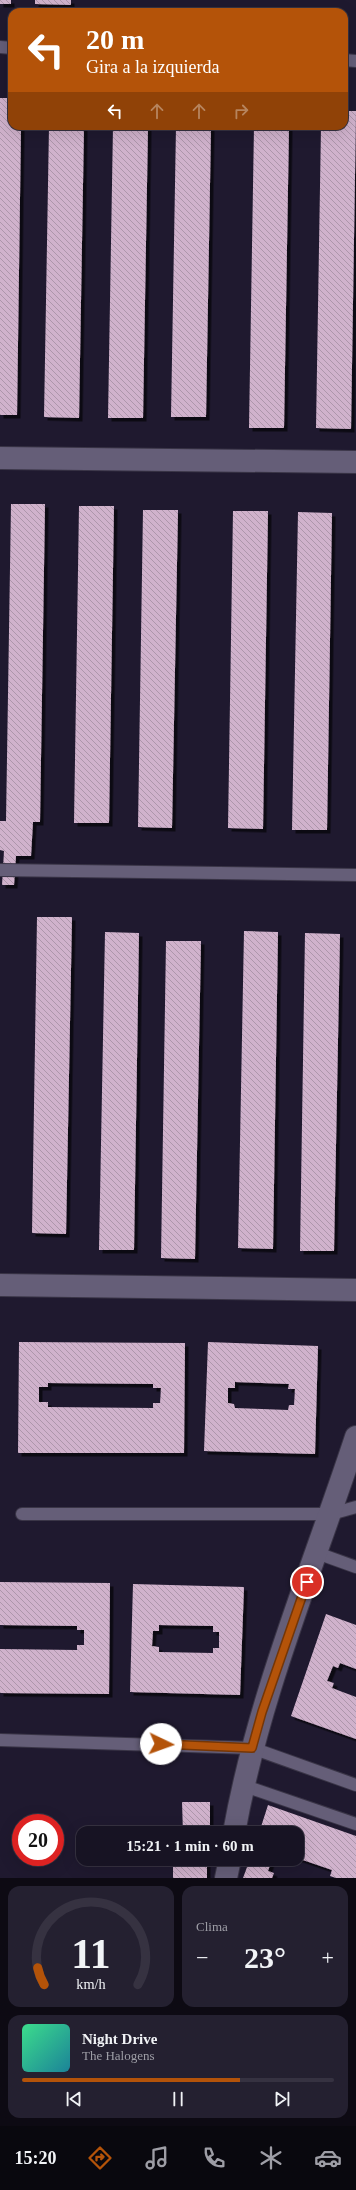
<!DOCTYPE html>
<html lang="es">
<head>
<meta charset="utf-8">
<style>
  body { margin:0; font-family:Georgia,serif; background:#242030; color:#f1f3f6; height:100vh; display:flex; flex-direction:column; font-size:15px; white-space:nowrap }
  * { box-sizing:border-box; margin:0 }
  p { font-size:13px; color:#9e9ea6 }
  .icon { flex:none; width:22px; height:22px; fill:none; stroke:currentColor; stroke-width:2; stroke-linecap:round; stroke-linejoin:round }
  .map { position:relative; height:1878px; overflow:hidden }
  .panel { display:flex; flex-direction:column; gap:8px; padding:8px; background:#0d0a13; flex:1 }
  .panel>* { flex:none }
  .top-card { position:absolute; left:8px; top:8px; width:340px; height:122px; border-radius:12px; box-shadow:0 4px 16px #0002,0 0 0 1px #363241; background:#b45309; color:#fff; overflow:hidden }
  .speed { position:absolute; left:12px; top:1814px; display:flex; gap:8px; font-size:20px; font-weight:700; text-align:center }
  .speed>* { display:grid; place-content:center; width:52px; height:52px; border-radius:50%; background:#171323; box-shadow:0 4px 16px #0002,0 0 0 1px #363241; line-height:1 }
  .speed .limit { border:6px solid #d22; background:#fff; color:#111 }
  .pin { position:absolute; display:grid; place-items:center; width:34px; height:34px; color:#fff; margin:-17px; border:2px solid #fff; border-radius:50%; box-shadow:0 1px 4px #0007 }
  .me { position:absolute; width:44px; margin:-22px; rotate:93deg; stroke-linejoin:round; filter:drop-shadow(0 0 3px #0008) }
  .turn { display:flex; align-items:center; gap:14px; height:84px; padding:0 12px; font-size:18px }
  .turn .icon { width:52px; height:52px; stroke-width:2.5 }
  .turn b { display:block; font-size:28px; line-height:34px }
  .lanes { display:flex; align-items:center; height:38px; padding:0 12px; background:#0003; justify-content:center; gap:20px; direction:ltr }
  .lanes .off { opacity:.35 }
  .big { font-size:30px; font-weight:800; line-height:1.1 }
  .panel .widget { flex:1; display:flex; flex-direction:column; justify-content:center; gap:6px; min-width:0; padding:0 14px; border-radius:12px; background:#242030 }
  .panel .dial { align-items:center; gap:0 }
  .dial svg { height:104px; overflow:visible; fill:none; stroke:#363241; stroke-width:7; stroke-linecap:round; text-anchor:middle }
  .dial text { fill:#f1f3f6; stroke:none }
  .song { display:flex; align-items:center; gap:12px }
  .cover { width:48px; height:48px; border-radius:6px; background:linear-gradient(135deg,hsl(150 70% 55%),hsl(190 70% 35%)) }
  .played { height:4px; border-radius:2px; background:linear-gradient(90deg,#b45309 70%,#363241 70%) }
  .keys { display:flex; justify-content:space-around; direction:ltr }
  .heat { display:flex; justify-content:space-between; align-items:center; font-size:22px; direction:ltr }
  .panel .tiles { flex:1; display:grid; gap:8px; grid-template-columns:1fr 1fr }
  .widget:last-child { grid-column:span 2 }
  .trip { position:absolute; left:76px; top:1826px; width:228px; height:40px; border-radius:12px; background:#171323; box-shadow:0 4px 16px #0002,0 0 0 1px #363241; font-weight:800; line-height:40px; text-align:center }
  .tabs { display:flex; height:64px; justify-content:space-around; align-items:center; background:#09080e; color:#9e9ea6 }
  .tabs .icon { width:28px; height:28px }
  .tabs .active { color:#b45309 }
  .tabs b { font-size:18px; color:#f1f3f6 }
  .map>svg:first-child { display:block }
</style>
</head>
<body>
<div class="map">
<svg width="356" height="1878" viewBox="0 0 356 1878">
  <defs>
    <pattern id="building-back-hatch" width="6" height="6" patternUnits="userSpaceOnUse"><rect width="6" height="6" fill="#d0b2cc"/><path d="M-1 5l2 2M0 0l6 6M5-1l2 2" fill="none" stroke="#ad96ab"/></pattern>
    <filter id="shadow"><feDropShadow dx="3.5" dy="3.5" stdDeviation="0" flood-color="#0009"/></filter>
  </defs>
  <rect width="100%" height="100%" fill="#1f192f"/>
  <g fill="url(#building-back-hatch)" fill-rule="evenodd" filter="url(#shadow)">
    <rect x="0" y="0" width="11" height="4"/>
    <path d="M35 0H71V5L35 4Z"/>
    <path d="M0 98H12V126H21L17 415H0Z"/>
    <path d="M344 111H356L351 429 316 428 321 126H344Z"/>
    <path d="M49 126H84L79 418 44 417Z"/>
    <path d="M113 126H148L143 418H108Z"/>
    <path d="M176 126H211L206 417H171Z"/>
    <path d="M254 126H289L284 428H249Z"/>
    <path d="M11 504H45L40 822H33L31 856H16L14 885H2L4 851 0 850V821H6Z"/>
    <path d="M79 506H114L109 823H74Z"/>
    <path d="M143 510H178L172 828 138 827Z"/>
    <path d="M233 511H268L263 829 228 828Z"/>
    <path d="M298 512 332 513 327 830H292Z"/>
    <path d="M37 917H72L66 1234 32 1233Z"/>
    <path d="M244 931 278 932 273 1249 238 1248Z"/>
    <path d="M105 932 139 933 134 1250H99Z"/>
    <path d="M305 933 340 934 334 1251H300Z"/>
    <path d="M166 941H201L195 1259 161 1258Z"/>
    <path d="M19 1342 185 1343 184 1453H18ZM48 1383 153 1384V1388H161L160 1403H153V1408L48 1407V1402H39V1387H48Z"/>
    <path d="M208 1342 318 1346 315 1454 204 1451ZM235 1382 289 1384 288 1389H295L294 1405H289L288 1410 235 1408 234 1404 228 1403V1388H235Z"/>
    <path d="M0 1582 110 1583 109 1694 0 1693V1649L77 1650V1645H84V1630H77V1626L0 1625Z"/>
    <path d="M133 1584 244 1587 240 1695 130 1692ZM159 1625 213 1626V1632H219V1648H213V1653L159 1652V1647L152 1646 153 1631H159Z"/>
    <path d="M326 1614 356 1625V1669L340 1663 338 1668 333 1666 327 1681 334 1683 332 1688 356 1697V1739L291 1716Z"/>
    <path d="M182 1802H210V1833H183Z"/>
    <path d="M268 1805 356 1836V1878H336L330 1876 332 1870 297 1858V1833H259Z"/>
    <path d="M250 1859H272L268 1871 274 1873 272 1878H243Z"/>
    <path d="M173 1860 207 1861V1878H173Z"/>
  </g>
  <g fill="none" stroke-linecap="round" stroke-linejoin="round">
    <g stroke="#3a3547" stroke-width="14">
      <g id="lane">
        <path d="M0 47 12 48"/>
        <path d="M344 60 356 61"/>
        <path d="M0 870 356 875"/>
        <path d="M22 1514H331L356 1507"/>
        <path d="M317 1553 356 1567"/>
        <path d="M0 1740 252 1748 356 1785"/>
        <path d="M242 1785 356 1824"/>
      </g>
    </g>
    <g stroke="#3a3547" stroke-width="24">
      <g id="street">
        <path d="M0 458 356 462"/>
        <path d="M0 1285 356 1290"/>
        <path d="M234 1833C258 1697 313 1568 356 1437"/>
        <path d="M226 1878 230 1859"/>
      </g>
    </g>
    <use href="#lane" stroke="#655e78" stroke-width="12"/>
    <use href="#street" stroke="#655e78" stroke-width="22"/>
  </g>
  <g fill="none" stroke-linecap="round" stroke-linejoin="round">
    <g stroke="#753606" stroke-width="10">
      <path id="route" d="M161 1744 252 1748 262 1712 307 1582"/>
    </g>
    <use href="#route" stroke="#b45309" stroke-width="7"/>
  </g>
</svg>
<div class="speed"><div class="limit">20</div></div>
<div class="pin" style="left:307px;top:1582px;background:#d93025"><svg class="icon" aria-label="arrive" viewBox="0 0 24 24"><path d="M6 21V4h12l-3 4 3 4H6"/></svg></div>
<svg class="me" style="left:161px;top:1744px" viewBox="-20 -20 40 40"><circle r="19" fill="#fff"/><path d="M0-13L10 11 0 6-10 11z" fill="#b45309"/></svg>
<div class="trip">15:21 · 1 min · 60 m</div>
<div class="top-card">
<div class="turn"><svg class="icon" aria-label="left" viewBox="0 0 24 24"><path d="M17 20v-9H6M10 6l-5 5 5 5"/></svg><div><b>20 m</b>Gira a la izquierda</div></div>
<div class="lanes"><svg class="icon" aria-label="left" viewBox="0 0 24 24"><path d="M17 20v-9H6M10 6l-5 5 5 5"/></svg><svg class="icon off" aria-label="ahead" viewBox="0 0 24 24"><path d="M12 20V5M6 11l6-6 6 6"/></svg><svg class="icon off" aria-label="ahead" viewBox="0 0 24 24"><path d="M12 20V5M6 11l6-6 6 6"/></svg><svg class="icon off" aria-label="right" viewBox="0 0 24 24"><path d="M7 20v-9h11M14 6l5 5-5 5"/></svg></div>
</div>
</div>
<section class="panel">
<div class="tiles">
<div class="widget dial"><svg viewBox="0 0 100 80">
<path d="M14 69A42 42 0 1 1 86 69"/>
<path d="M14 69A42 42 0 0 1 9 56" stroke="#b45309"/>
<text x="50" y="56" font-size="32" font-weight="700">11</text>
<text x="50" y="72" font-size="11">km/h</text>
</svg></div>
<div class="widget"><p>Clima</p>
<div class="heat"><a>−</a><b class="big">23°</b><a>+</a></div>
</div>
<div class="widget">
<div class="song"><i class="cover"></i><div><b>Night Drive</b><p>The Halogens</p></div></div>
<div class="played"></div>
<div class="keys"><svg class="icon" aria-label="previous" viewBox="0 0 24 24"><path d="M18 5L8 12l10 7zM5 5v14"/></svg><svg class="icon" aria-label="pause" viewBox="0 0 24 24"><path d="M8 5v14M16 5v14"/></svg><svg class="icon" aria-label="next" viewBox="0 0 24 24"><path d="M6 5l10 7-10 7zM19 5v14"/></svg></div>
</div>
</div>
</section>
<nav class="tabs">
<b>15:20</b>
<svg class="icon active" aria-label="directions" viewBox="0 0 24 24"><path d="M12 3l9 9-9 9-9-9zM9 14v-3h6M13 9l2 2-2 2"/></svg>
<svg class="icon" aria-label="music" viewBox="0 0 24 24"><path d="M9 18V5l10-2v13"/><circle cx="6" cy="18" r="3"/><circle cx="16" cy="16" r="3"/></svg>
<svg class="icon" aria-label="phone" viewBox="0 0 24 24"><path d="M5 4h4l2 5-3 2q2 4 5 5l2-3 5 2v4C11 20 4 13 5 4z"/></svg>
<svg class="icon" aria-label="climate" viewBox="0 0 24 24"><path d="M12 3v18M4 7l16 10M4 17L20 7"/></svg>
<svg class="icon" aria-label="car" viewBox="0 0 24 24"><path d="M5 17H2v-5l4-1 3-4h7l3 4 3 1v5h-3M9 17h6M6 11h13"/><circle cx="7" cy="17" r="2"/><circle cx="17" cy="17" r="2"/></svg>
</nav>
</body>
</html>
